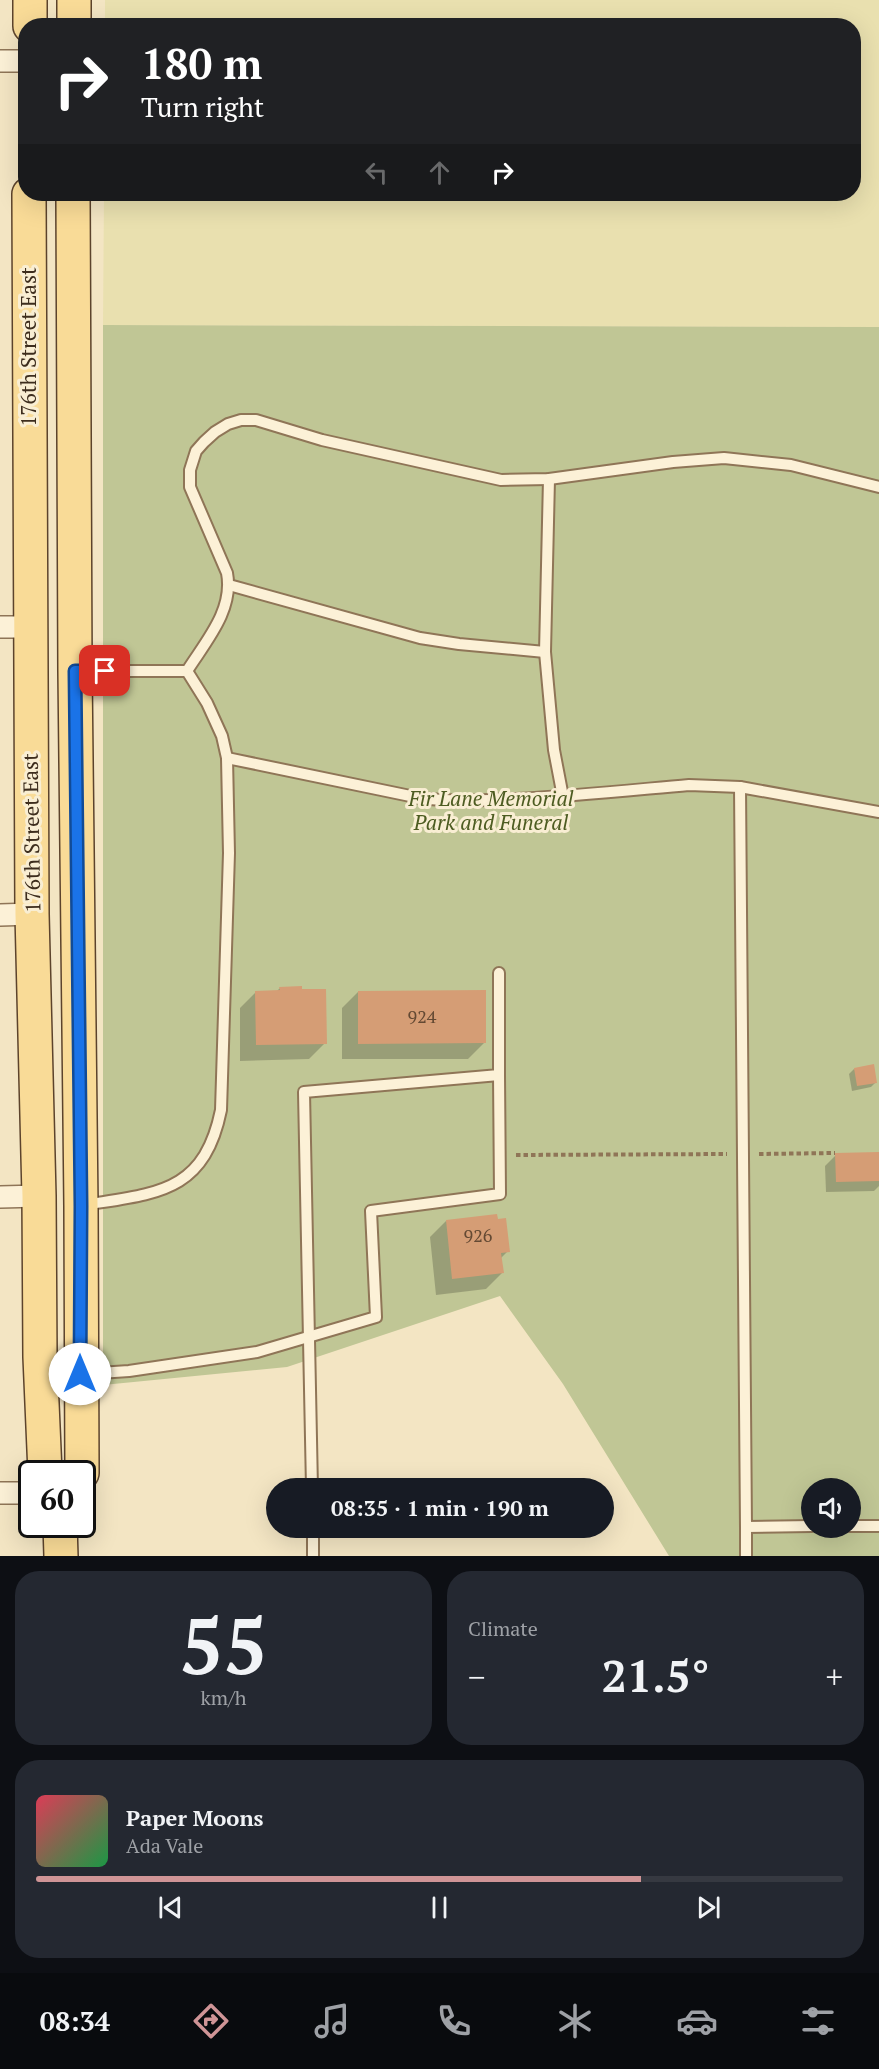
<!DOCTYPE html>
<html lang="en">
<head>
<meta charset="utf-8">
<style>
  body { margin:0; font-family:"PT Serif",serif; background:#242831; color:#f1f3f6; height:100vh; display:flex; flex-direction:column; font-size:22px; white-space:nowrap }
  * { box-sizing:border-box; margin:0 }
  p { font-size:20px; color:#9ea1a6 }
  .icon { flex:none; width:33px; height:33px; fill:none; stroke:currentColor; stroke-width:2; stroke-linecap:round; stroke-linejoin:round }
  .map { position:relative; height:1556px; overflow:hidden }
  .sheet { display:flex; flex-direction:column; gap:15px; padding:15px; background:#0d0f14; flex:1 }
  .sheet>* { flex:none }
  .guide { position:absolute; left:18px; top:18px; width:843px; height:183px; border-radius:24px; box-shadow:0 6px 24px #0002; background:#202124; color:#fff; overflow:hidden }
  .buttons { position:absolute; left:801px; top:1478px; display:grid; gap:12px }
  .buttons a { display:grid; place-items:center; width:60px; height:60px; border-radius:50%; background:#171b24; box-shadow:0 6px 24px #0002; font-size:30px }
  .speed { position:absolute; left:18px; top:1460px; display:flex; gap:12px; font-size:30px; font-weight:700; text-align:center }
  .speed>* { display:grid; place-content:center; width:78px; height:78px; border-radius:50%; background:#171b24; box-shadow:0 6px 24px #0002; line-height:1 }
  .speed .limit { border:3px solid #111; border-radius:9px; background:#fff; color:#111 }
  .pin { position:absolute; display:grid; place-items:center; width:51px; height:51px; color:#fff; margin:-26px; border-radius:12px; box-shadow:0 3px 9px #0006 }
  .me { position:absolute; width:66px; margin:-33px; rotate:0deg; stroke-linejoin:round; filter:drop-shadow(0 0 4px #0008) }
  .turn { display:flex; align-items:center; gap:21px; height:126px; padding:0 24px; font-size:27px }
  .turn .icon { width:78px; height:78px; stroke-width:2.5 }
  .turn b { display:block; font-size:42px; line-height:51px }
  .lanes { display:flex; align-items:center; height:57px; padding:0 24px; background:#0003; justify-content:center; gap:30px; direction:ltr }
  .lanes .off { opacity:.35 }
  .big { font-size:45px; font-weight:600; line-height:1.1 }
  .sheet .card { flex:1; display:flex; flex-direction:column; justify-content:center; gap:9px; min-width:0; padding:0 21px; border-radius:24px; background:#242831 }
  .sheet .dial { align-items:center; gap:0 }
  .dial b { font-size:78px; line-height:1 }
  .song { display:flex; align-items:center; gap:18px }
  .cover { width:72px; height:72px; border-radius:9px; background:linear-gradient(135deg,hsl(350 70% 55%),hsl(140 70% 35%)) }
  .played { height:6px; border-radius:3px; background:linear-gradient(90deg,#cf9496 75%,#363941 75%) }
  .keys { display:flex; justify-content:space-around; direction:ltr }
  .heat { display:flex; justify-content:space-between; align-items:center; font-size:33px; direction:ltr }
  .sheet .tiles { flex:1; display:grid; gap:15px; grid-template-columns:1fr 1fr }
  .card:last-child { grid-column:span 2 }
  .trip { position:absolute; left:266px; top:1478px; width:348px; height:60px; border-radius:30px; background:#171b24; box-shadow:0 6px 24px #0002; font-weight:600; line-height:60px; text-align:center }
  .tabs { display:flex; height:96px; justify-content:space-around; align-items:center; background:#090b0e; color:#9ea1a6 }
  .tabs .icon { width:42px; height:42px }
  .tabs .selected { color:#cf9496 }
  .tabs b { font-size:27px; color:#f1f3f6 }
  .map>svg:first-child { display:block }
</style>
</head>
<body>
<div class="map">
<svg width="879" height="1556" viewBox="0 0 879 1556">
  <rect width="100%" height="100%" fill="#f3e5c3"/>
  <path fill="#e9e0af" d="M105 0H879V327L103 325 104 194H854V26H105Z"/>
  <path fill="#c0c695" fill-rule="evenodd" d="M103 325 879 327V1556H669L563 1384 500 1296 287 1367 103 1385ZM812 1488H850V1527H812Z"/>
  <g fill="#0003">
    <path d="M280 988 325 1043 309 1059 240 1061V1008L256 992H276Z"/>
    <path d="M358 992 484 1043 468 1059H342V1008Z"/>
    <path d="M854 1069 876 1082 871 1087 852 1091 849 1074Z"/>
    <path d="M879 1154V1186L874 1191 826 1192 825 1166 836 1155Z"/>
    <path d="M446 1221 508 1251 500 1259 502 1273 486 1289 436 1295 430 1237Z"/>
  </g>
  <g fill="#d59d75">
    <path d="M302 986V989H326L327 1044 256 1045 255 991 280 990 279 987Z"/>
    <path d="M486 990V1043L358 1044V991Z"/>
    <path d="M874 1064 877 1083 857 1086 854 1068Z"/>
    <path d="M879 1152V1181L836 1182 835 1153Z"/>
    <path d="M497 1214 498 1219 506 1218 510 1252 501 1253 504 1273 452 1279 446 1220Z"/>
  </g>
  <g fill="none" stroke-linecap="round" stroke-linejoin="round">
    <g stroke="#8f7557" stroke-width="14">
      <g id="service">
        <path d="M549 479 545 652 554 750 563 797"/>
        <path d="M229 585 420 638 459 644 545 652"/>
        <path d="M78 671H187C206 641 234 610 227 573L190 487V470L196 451 204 442 215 432 228 424 241 420H256L322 440 501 480 549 479 673 462 724 458 791 465 879 487"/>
        <path d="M227 758 420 798C452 802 484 800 516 799 574 796 632 790 689 785L740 787 879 812"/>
        <path d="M740 787 746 1527 812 1526"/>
        <path d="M85 1205C157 1193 204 1193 221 1110L229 853 227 758 222 736 207 703 187 671"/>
        <path d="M84 1374 129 1371 257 1352 376 1317 371 1211 500 1194 499 1075"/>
        <path d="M312 1488 304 1092 499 1075V973"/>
        <path d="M850 1526H879"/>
        <path d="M313 1527V1556"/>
        <path d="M746 1556V1527"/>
      </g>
    </g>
    <g stroke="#8f7557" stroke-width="24">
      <g id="minor">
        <path d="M0 61H26"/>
        <path d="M0 627H30"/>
        <path d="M0 915 32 914"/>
        <path d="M0 1197 39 1196"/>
        <path d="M0 1493H32"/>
      </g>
    </g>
    <g stroke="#5c432c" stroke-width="36">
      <g id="primary">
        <path d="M30 26V0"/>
        <path d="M74 26V0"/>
        <path d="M29 194 32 914 39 1196 40 1357 45 1473"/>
        <path d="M73 194 75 671 81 1206 82 1473"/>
        <path d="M60 1524 61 1556"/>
      </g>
    </g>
    <g stroke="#8f7557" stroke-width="4" stroke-dasharray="4.5 3" stroke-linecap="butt">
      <path d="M759 1154 835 1153"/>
      <path d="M516 1155 727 1154"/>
    </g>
    <use href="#service" stroke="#fcf1d7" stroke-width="10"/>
    <use href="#minor" stroke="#fcf1d7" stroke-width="21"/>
    <use href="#primary" stroke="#f9db97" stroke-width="33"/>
  </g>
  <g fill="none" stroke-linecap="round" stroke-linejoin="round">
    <g stroke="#114b97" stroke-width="15">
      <path id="route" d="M80 1374 81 1206 75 671H105"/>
    </g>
    <use href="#route" stroke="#1a73e8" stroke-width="10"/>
  </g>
  <g text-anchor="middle" stroke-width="6" stroke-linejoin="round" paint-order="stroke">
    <g font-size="18" fill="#634933">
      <text x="422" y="1023">924</text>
      <text x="478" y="1242">926</text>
    </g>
    <g font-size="21" fill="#3d2d1d" stroke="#f9eed3">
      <text transform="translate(29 347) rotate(-90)" y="7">176th Street East</text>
      <text transform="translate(32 833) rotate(-91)" y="7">176th Street East</text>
    </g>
    <g font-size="21" font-style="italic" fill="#4d5c21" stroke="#f9eed3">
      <text x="491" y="806">Fir Lane Memorial<tspan x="491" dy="24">Park and Funeral</tspan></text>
    </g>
  </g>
</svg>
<div class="buttons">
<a><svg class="icon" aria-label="sound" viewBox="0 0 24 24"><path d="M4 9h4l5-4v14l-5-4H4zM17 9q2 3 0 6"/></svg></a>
</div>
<div class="speed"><div class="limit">60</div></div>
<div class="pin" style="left:105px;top:671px;background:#d93025"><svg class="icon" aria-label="arrive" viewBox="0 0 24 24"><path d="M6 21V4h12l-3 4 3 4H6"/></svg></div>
<svg class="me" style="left:80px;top:1374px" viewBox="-20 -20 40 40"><circle r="19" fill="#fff"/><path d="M0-13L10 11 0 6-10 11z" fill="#1a73e8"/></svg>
<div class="trip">08:35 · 1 min · 190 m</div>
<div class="guide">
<div class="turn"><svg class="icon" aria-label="right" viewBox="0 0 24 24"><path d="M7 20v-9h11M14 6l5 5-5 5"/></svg><div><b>180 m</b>Turn right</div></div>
<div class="lanes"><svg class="icon off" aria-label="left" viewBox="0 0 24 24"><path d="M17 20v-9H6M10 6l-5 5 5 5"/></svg><svg class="icon off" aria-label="ahead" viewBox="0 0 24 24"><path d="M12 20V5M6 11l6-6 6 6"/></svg><svg class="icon" aria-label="right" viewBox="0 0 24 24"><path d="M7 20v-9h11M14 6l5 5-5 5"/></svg></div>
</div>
</div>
<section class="sheet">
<div class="tiles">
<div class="card dial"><b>55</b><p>km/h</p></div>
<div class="card"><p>Climate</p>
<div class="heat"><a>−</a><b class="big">21.5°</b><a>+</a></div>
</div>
<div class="card">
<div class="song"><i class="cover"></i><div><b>Paper Moons</b><p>Ada Vale</p></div></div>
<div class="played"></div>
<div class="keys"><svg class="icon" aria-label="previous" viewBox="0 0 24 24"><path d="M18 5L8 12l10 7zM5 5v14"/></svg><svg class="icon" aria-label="pause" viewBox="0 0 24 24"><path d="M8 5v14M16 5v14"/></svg><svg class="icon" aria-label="next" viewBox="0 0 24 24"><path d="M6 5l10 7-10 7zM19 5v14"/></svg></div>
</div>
</div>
</section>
<nav class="tabs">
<b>08:34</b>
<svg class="icon selected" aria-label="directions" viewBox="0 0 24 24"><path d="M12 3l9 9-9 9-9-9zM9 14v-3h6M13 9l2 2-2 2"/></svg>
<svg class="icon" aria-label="music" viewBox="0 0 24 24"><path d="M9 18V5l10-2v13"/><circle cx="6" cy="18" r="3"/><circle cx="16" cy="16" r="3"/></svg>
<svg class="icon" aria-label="phone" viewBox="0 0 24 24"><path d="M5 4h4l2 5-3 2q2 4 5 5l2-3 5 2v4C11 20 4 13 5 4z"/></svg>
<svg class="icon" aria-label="climate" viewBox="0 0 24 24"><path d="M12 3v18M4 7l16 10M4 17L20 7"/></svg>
<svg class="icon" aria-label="car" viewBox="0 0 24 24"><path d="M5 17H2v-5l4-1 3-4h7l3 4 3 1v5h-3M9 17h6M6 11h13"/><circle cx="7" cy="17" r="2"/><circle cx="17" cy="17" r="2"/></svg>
<svg class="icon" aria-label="filters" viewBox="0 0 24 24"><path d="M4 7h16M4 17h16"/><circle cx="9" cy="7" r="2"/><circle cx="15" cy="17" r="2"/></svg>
</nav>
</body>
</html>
